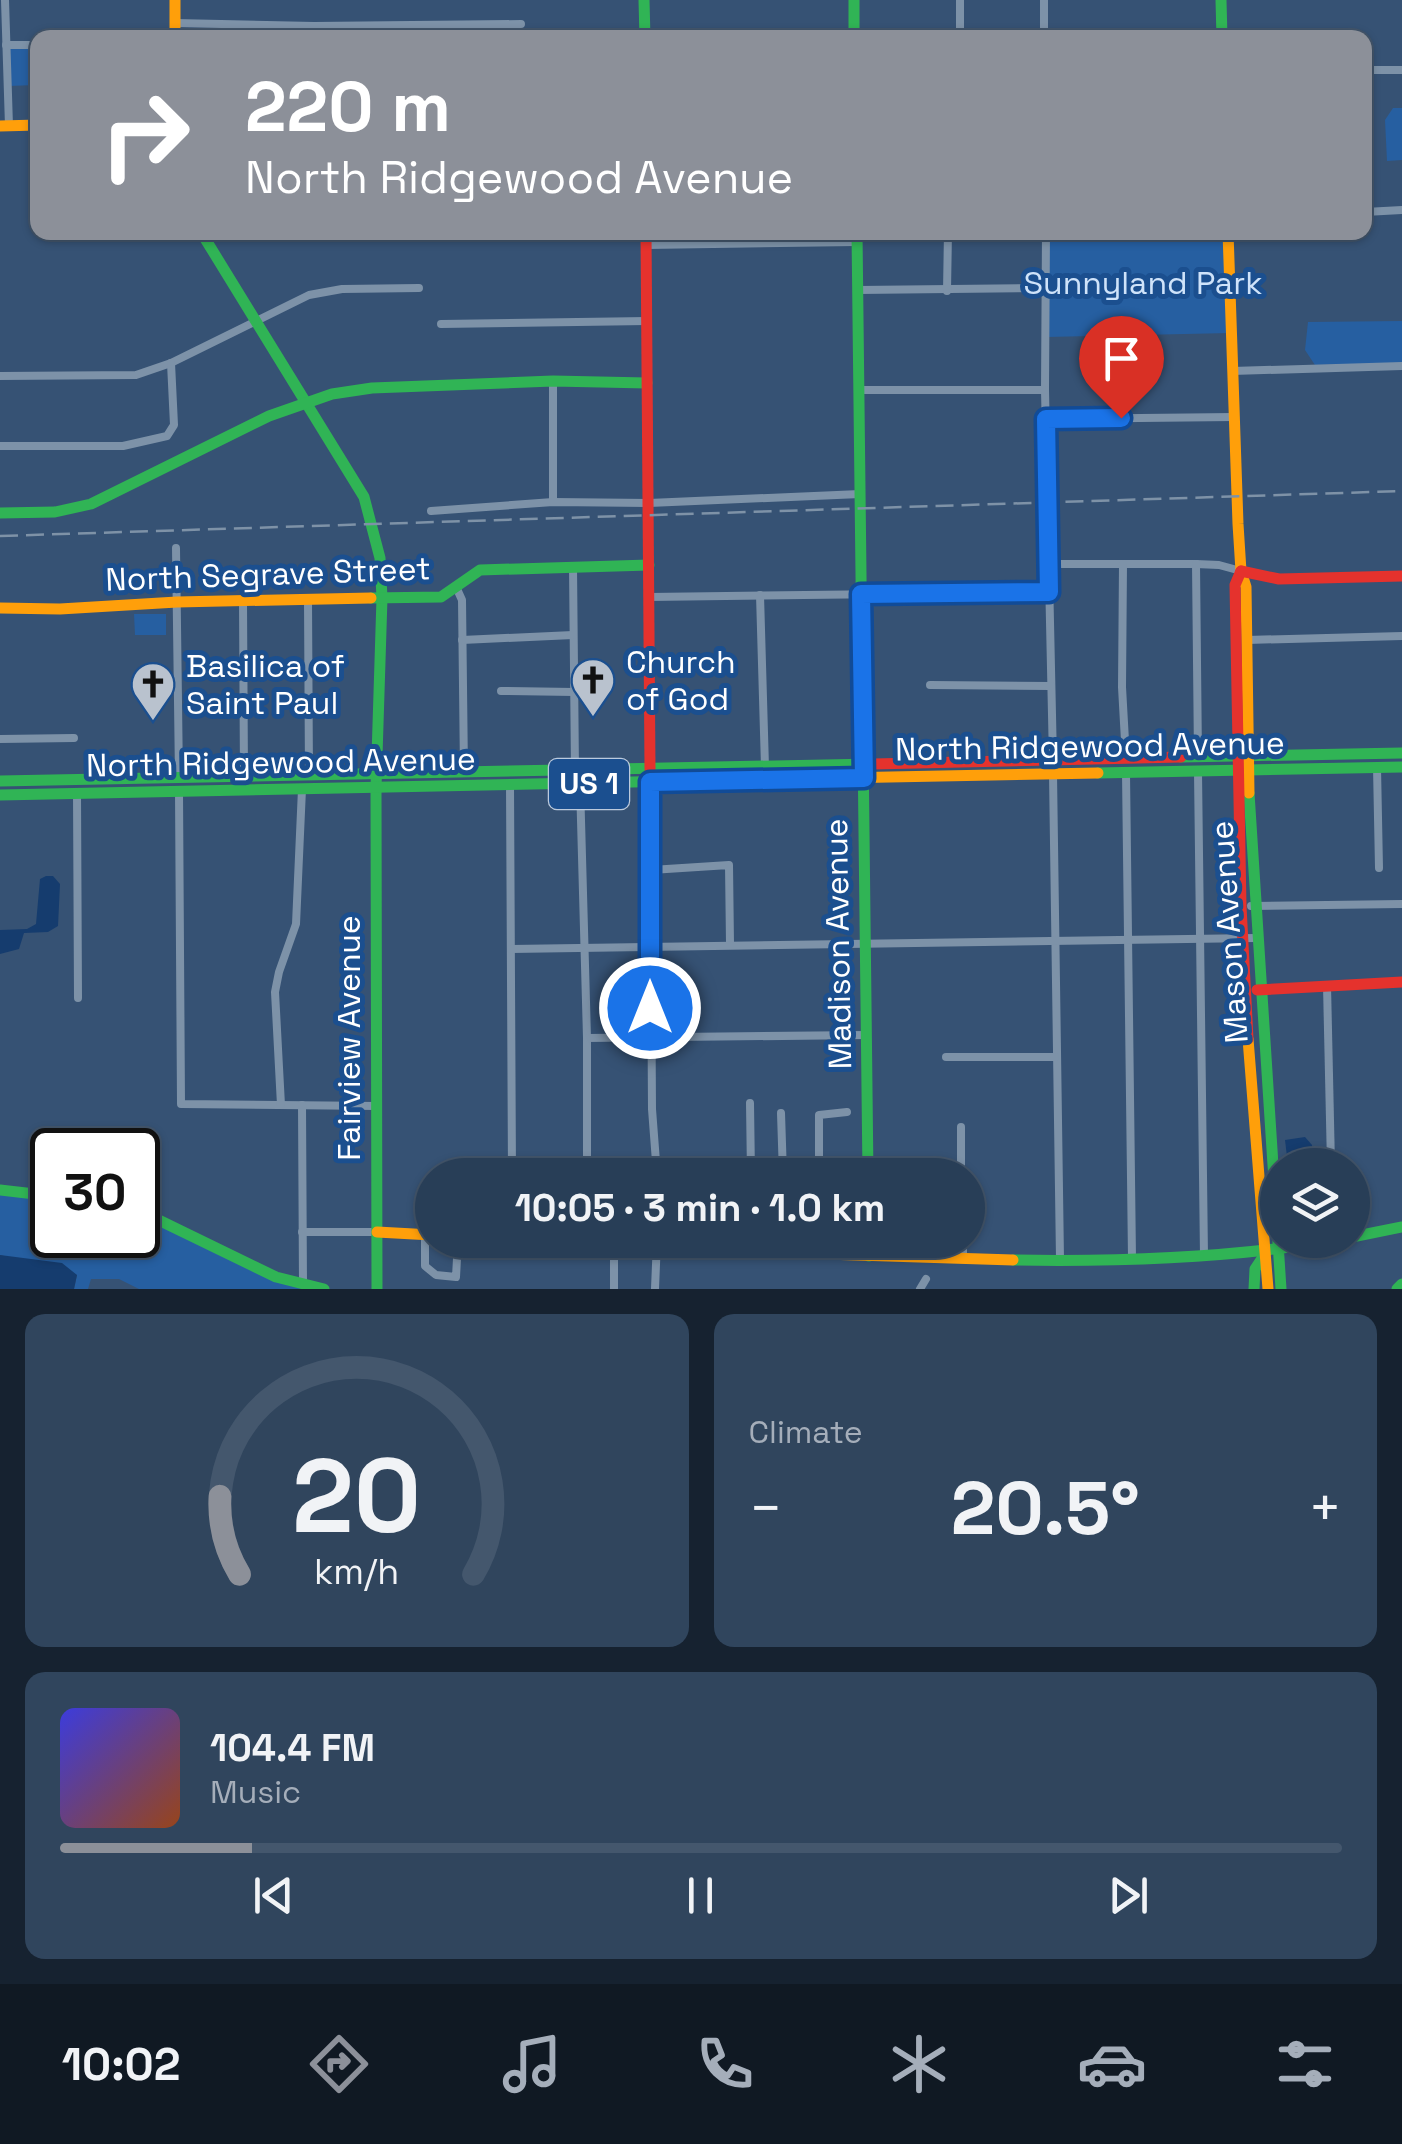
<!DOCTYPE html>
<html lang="en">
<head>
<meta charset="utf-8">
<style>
  body { margin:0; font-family:"Space Grotesk",sans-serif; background:#30455d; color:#f1f3f6; height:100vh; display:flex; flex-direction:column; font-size:38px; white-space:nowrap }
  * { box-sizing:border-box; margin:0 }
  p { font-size:32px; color:#a5aeba }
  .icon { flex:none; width:55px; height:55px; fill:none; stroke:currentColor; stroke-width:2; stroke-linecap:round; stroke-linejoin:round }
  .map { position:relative; height:1289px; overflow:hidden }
  .details { display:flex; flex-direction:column; gap:25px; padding:25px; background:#162230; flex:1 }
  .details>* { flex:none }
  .banner { position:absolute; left:30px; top:30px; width:1342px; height:210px; border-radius:20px; box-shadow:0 2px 8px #0004,0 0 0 2px #44576d; background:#8c9099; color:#fff; overflow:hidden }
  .fabs { position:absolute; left:1260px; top:1148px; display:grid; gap:20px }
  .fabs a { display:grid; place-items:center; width:110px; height:110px; border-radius:50%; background:#283e57; box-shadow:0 2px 8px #0004,0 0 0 2px #44576d; font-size:50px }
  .speed { position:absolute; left:30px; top:1128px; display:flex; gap:20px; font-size:50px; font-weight:700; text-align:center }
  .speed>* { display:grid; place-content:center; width:130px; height:130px; border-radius:50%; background:#283e57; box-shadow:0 2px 8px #0004,0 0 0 2px #44576d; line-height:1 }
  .speed .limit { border:5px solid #111; border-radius:15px; background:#fff; color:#111 }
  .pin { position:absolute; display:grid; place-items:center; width:85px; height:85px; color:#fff; margin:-102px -42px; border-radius:50% 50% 50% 0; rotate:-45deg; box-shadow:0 0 10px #0007 }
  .pin .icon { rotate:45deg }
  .me { position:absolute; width:110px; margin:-55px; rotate:0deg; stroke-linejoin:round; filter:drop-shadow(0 0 8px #0008) }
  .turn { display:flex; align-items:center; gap:35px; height:210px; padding:0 50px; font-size:45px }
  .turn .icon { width:130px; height:130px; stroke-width:2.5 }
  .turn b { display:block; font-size:70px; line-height:85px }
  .big { font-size:75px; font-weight:600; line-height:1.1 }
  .details .widget { flex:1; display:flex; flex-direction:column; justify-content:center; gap:15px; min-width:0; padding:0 35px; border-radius:20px; background:#30455d }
  .details .dial { align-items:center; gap:0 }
  .dial svg { height:260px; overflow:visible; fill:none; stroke:#44576d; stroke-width:7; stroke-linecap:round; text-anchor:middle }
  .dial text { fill:#f1f3f6; stroke:none }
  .song { display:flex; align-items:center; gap:30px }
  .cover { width:120px; height:120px; border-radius:15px; background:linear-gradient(135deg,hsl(240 70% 55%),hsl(20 70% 35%)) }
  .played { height:10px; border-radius:5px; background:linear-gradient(90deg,#8c9099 15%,#44576d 15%) }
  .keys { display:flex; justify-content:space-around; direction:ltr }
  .heat { display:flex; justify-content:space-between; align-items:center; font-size:55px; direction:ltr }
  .details .tiles { flex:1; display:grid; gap:25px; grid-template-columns:1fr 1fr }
  .widget:last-child { grid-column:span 2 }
  .trip { position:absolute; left:415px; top:1158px; width:570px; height:100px; border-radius:50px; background:#283e57; box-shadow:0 2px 8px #0004,0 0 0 2px #44576d; font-weight:600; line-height:100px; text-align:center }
  .tabs { display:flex; height:160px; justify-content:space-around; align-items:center; background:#101923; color:#a5aeba }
  .tabs .icon { width:70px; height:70px }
  .tabs .active { color:#8c9099 }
  .tabs b { font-size:45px; color:#f1f3f6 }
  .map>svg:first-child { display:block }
</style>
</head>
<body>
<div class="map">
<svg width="1402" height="1289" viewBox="0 0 1402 1289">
  <rect width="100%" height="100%" fill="#365274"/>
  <g fill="#265fa1">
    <path d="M6 45H37V85L8 86Z"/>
    <path d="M1393 108H1402V160L1387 161 1385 120Z"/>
    <path d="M1046 233H1228L1231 333 1046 337Z"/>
    <path d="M1402 321V363L1315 365 1305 350 1308 322Z"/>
    <path d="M134 614H166V635H135Z"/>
    <path d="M0 1191 52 1196V1235H138V1210L266 1273 324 1289H139L119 1279H91L88 1289H74L77 1275 0 1255Z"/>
  </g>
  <g fill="#153c6e">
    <path d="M46 876H53L60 884 58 926 48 932 24 933 19 949 0 954V930L27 929 36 924 40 879Z"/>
    <path d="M1305 1137 1312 1145 1313 1165H1288L1285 1140Z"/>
    <path d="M0 1255 62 1263 77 1275 74 1289H0Z"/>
  </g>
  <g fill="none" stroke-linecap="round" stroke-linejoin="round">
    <g stroke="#7d92a8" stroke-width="8">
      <path d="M5 0 9 126"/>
      <path d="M960 0V38"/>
      <path d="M1044 0V38"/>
      <path d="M175 23 314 26 521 24"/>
      <path d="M6 45H38"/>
      <path d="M1365 70H1402"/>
      <path d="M1365 212 1402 210"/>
      <path d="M1046 232 1045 390 1053 761"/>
      <path d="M646 245 857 242"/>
      <path d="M858 290 1047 288"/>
      <path d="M947 291 948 232"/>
      <path d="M441 324 647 321"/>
      <path d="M1232 371 1402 366"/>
      <path d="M0 376 136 375 171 363 309 295 342 289 419 288"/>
      <path d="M553 381V502"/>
      <path d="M859 390H1045"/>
      <path d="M1046 419 1234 417"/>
      <path d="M0 446H123L167 436 174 425 171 363"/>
      <path d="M431 511 553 502 649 503 860 494"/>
      <path d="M176 548 179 778"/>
      <path d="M1049 564H1196L1219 565 1241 571"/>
      <path d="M1123 564 1122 687 1126 759"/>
      <path d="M1196 564 1198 758"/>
      <path d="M573 566 575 771"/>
      <path d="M457 589 462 600 464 772"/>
      <path d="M760 595 765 767"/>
      <path d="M649 597 1049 592"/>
      <path d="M308 600 309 776"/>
      <path d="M243 601 244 777"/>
      <path d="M462 640 573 635"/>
      <path d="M1247 640 1402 636"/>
      <path d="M930 685 1051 686"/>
      <path d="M501 691 574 692"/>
      <path d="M0 739 74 738"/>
      <path d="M1377 767 1379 868"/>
      <path d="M1198 772 1204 1256"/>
      <path d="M1126 773 1132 1258"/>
      <path d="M1053 774 1060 1259"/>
      <path d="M650 782 652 1109 657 1175"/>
      <path d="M580 784 587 1038V1175"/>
      <path d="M510 785 512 1175"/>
      <path d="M179 792 181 1104 377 1106"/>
      <path d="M77 793 78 998"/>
      <path d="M651 870 729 865 730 944"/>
      <path d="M1251 906 1402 904"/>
      <path d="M511 949 1256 938"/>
      <path d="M1327 985 1331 1165"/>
      <path d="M587 1038 867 1035"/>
      <path d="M946 1057H1055"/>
      <path d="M750 1103 751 1175"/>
      <path d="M281 1105 275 992 279 972 296 924 302 789"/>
      <path d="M302 1105 303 1284"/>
      <path d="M781 1113 783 1175"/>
      <path d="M961 1127V1175"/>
      <path d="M819 1160 824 1175"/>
      <path d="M685 1175V1165"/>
      <path d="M808 1175 812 1166 819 1161V1115L847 1112"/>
      <path d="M302 1232H377"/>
      <path d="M425 1235V1266L436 1275 456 1277 458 1240"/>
      <path d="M963 1240V1259"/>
      <path d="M614 1247V1289"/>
      <path d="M655 1289 657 1240"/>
      <path d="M920 1289 926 1279"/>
    </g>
    <g stroke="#30b455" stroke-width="11">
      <path d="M644 0 645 38"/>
      <path d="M854 0V38"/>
      <path d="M1221 0 1222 38"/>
      <path d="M201 232 364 497 380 558 382 598 376 788 377 1289"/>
      <path d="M857 232 868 1175"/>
      <path d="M0 513 55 512 91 504 269 416 332 394 372 388 553 381 647 383"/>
      <path d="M371 598 441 597 480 570 649 565"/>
      <path d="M1181 757 1402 753"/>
      <path d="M1098 773 1402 767"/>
      <path d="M0 781 873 764"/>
      <path d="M1249 793 1281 1289"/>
      <path d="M0 795 682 781"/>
      <path d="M0 1190 52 1196"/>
      <path d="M138 1210 276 1277 324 1289"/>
      <path d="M1352 1237 1402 1227"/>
      <path d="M869 1240V1256"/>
      <path d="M1013 1260C1123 1262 1231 1258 1339 1240"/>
      <path d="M1254 1289 1255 1269 1265 1254"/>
      <path d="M1397 1289 1402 1284"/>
    </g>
    <g stroke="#ff9f0a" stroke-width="11">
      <path d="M175 0V38"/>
      <path d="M0 126 38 125"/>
      <path d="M1228 232 1238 524 1241 571 1246 587 1249 793"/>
      <path d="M0 608 60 609 177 602 371 598"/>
      <path d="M682 781 1098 773"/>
      <path d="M1248 1039 1268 1289"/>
      <path d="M377 1232 432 1235"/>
      <path d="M496 1240 638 1248 1013 1260"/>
    </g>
    <g stroke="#e5322d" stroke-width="11">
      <path d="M646 232 650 769"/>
      <path d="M1241 571 1235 585 1241 906 1248 1039"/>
      <path d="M1241 571 1279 579 1402 576"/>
      <path d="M873 764 1181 757"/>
      <path d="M1257 990 1402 982"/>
    </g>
    <path stroke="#7e92a7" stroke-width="2.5" stroke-dasharray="18 8" stroke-linecap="butt" d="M0 536 1402 491"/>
  </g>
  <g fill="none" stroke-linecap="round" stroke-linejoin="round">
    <g stroke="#114b97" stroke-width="25">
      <path id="route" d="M650 1008V782L864 778 861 594 1049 592 1046 419 1121 418"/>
    </g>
    <use href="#route" stroke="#1a73e8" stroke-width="18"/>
  </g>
  <defs>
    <g id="church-pin" transform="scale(2.25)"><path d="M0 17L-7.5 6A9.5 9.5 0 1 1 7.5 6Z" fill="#b9c2ce" stroke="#1b4f8f"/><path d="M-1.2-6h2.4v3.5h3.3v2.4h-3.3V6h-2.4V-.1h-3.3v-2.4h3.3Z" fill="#111"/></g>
  </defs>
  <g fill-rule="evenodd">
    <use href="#church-pin" x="593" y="680"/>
    <use href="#church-pin" x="153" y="684"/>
  </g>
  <g text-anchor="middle" stroke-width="10" stroke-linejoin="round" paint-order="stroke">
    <rect fill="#1b4f8f" stroke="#bbcadd" stroke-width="2.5" x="549" y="759" width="80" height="50" rx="8"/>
    <g font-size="30" font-weight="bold" fill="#fff">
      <text x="589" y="794">US 1</text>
    </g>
    <g font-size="32" fill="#cfe3fa" stroke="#1b4f8f">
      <text x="1143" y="294">Sunnyland Park</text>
    </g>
    <g font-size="32" fill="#fff" stroke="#1b4f8f">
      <text transform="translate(268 574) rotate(-2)" y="11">North Segrave Street</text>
      <text transform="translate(1090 746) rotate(-1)" y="11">North Ridgewood Avenue</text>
      <text transform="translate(281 762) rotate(-1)" y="11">North Ridgewood Avenue</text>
      <text transform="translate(1229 932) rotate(-94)" y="11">Mason Avenue</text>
      <text transform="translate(838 944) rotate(-91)" y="11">Madison Avenue</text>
      <text transform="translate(349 1038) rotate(-90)" y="11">Fairview Avenue</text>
    </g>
    <g font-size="32" fill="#fff" stroke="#1b4f8f" text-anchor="start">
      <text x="626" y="673">Church<tspan x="626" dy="37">of God</tspan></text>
      <text x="186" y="677">Basilica of<tspan x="186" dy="37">Saint Paul</tspan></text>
    </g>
  </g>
</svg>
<div class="fabs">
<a><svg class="icon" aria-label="layers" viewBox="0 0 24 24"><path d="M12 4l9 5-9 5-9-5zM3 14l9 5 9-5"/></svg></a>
</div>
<div class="speed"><div class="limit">30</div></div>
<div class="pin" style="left:1121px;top:418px;background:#d93025"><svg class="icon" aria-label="arrive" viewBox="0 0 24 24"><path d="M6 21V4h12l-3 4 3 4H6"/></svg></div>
<svg class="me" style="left:650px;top:1008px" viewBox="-20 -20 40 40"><circle r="17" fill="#1a73e8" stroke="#fff" stroke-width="3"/><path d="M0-11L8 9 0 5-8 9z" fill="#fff"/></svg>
<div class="trip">10:05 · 3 min · 1.0 km</div>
<div class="banner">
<div class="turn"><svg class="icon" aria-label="right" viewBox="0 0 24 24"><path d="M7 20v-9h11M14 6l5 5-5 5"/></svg><div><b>220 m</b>North Ridgewood Avenue</div></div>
</div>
</div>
<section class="details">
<div class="tiles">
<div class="widget dial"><svg viewBox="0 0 100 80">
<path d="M14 69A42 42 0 1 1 86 69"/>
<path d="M14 69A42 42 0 0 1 8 45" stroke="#8c9099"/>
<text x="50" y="56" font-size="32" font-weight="700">20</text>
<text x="50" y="72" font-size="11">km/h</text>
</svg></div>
<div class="widget"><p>Climate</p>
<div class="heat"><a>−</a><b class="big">20.5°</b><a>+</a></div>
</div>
<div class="widget">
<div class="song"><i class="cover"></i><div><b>104.4 FM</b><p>Music</p></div></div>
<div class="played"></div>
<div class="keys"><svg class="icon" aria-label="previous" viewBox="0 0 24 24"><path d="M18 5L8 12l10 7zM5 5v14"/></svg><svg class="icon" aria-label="pause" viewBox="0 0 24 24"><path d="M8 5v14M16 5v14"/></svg><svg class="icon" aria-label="next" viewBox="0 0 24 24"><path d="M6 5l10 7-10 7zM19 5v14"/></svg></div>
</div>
</div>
</section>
<nav class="tabs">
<b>10:02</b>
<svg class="icon active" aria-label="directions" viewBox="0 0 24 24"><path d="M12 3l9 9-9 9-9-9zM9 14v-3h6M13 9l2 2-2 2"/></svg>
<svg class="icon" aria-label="music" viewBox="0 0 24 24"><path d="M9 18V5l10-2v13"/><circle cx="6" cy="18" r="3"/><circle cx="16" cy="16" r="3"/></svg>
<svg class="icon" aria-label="phone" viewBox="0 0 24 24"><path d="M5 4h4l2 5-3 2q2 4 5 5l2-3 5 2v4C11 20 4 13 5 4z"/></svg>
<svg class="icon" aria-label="climate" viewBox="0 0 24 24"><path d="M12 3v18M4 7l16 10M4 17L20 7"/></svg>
<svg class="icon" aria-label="car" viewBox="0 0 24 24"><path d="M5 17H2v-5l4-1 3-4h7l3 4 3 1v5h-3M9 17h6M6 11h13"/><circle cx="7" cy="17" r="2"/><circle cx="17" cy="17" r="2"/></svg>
<svg class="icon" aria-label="filters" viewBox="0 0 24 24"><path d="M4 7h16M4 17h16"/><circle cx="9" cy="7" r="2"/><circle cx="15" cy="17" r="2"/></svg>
</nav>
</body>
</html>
